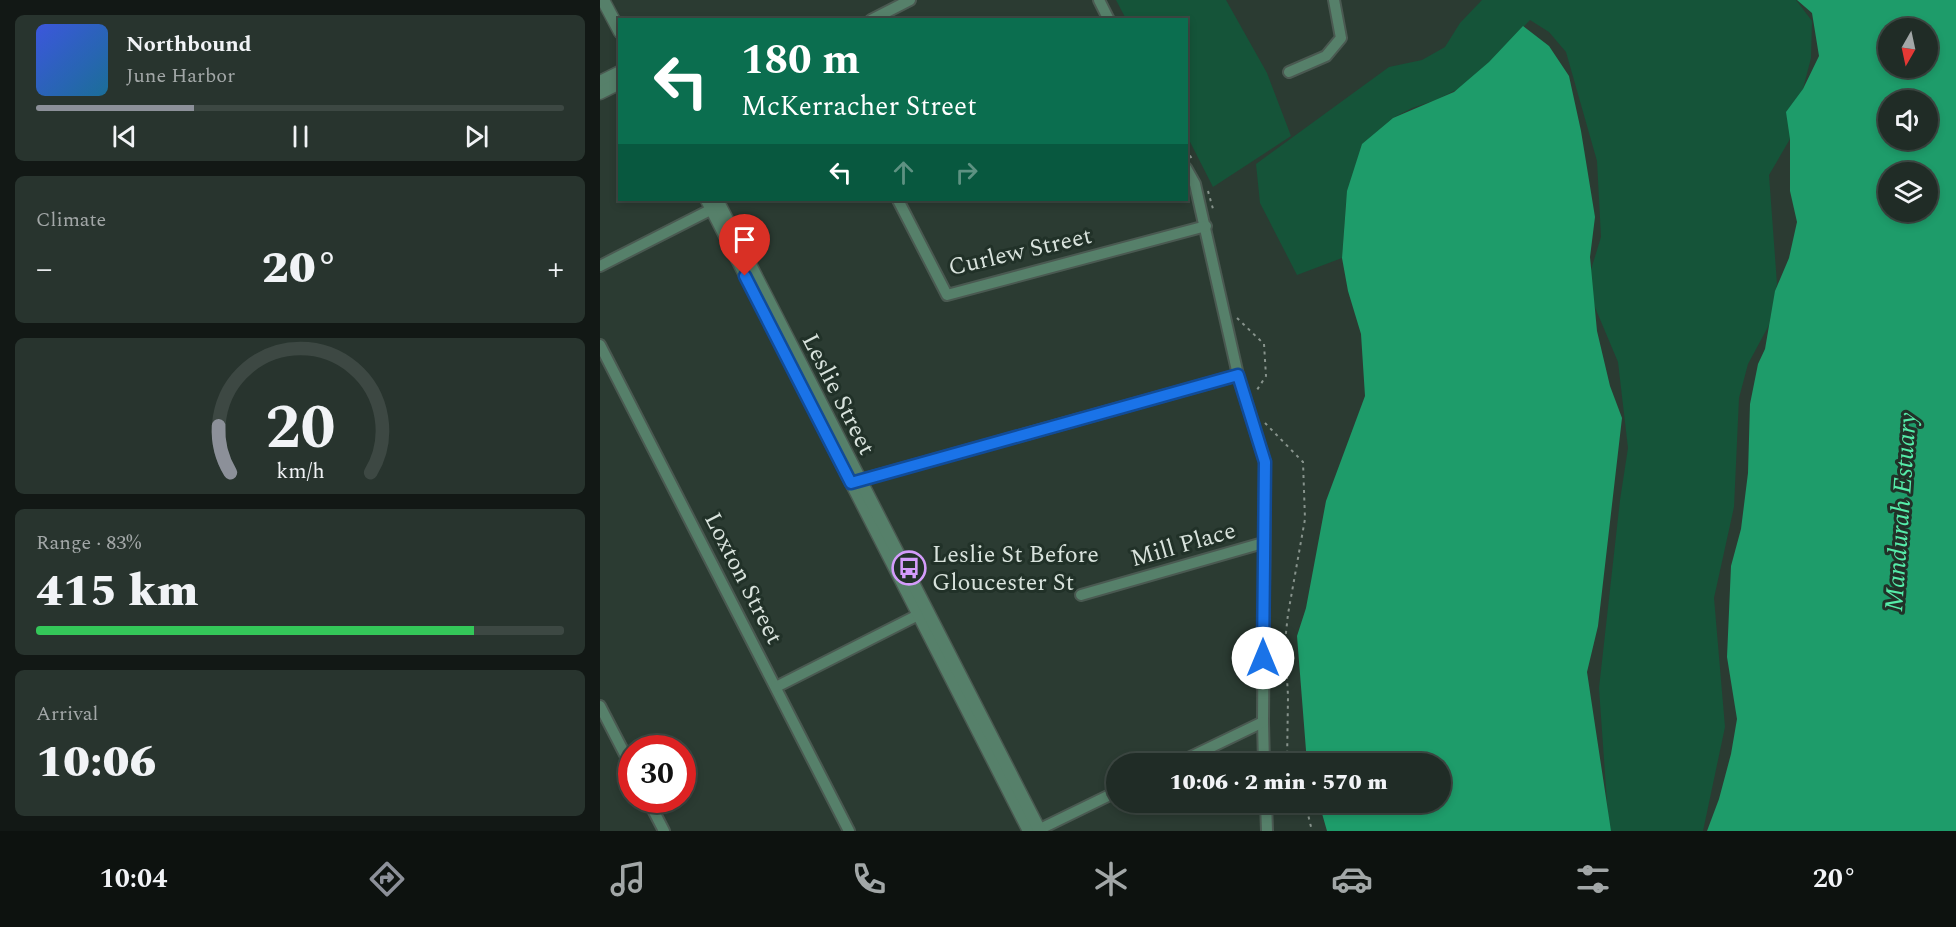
<!DOCTYPE html>
<html lang="en">
<head>
<meta charset="utf-8">
<style>
  body { margin:0; font-family:Spectral,serif; background:#28342e; color:#f1f3f6; height:100vh; display:flex; flex-direction:column; font-size:22px; white-space:nowrap }
  * { box-sizing:border-box; margin:0 }
  p { font-size:20px; color:#a2a7a7 }
  .icon { flex:none; width:33px; height:33px; fill:none; stroke:currentColor; stroke-width:2; stroke-linecap:round; stroke-linejoin:round }
  .map { position:relative; flex:1; overflow:hidden }
  .drawer { display:flex; flex-direction:column; gap:15px; padding:15px; background:#121815; width:600px }
  .drawer>* { flex:none }
  .guide { position:absolute; left:18px; top:18px; width:570px; height:183px; border-radius:0px; box-shadow:0 3px 9px #0003,0 0 0 2px #3d4843; background:#0b6e4f; color:#fff; overflow:hidden }
  .needle { width:39px; rotate:189deg }
  .tools { position:absolute; left:1278px; top:18px; display:grid; gap:12px }
  .tools a { display:grid; place-items:center; width:60px; height:60px; border-radius:50%; background:#202c26; box-shadow:0 3px 9px #0003,0 0 0 2px #3d4843; font-size:30px }
  .speed { position:absolute; left:18px; top:735px; display:flex; gap:12px; font-size:30px; font-weight:700; text-align:center }
  .speed>* { display:grid; place-content:center; width:78px; height:78px; border-radius:50%; background:#202c26; box-shadow:0 3px 9px #0003,0 0 0 2px #3d4843; line-height:1 }
  .speed .limit { border:9px solid #d22; background:#fff; color:#111 }
  .pin { position:absolute; display:grid; place-items:center; width:51px; height:51px; color:#fff; margin:-62px -26px; border-radius:50% 50% 50% 0; rotate:-45deg; box-shadow:0 0 6px #0007 }
  .pin .icon { rotate:45deg }
  .me { position:absolute; width:66px; margin:-33px; rotate:0deg; stroke-linejoin:round; filter:drop-shadow(0 0 4px #0008) }
  .turn { display:flex; align-items:center; gap:21px; height:126px; padding:0 24px; font-size:27px }
  .turn .icon { width:78px; height:78px; stroke-width:2.5 }
  .turn b { display:block; font-size:42px; line-height:51px }
  .lanes { display:flex; align-items:center; height:57px; padding:0 24px; background:#0003; justify-content:center; gap:30px; direction:ltr }
  .lanes .off { opacity:.35 }
  .big { font-size:45px; font-weight:800; line-height:1.1 }
  .drawer .card { flex:1; display:flex; flex-direction:column; justify-content:center; gap:9px; min-width:0; padding:0 21px; border-radius:9px; background:#28342e }
  .drawer .dial { align-items:center; gap:0 }
  .dial svg { height:156px; overflow:visible; fill:none; stroke:#3d4843; stroke-width:7; stroke-linecap:round; text-anchor:middle }
  .dial text { fill:#f1f3f6; stroke:none }
  .song { display:flex; align-items:center; gap:18px }
  .cover { width:72px; height:72px; border-radius:9px; background:linear-gradient(135deg,hsl(230 70% 55%),hsl(200 70% 35%)) }
  .played { height:6px; border-radius:3px; background:linear-gradient(90deg,#8c9099 30%,#3d4843 30%) }
  .keys { display:flex; justify-content:space-around; direction:ltr }
  .heat { display:flex; justify-content:space-between; align-items:center; font-size:33px; direction:ltr }
  .charge { height:9px; border-radius:4px; background:linear-gradient(90deg,#34c759 83%,#3d4843 0) }
  .trip { position:absolute; left:506px; top:753px; width:345px; height:60px; border-radius:30px; background:#202c26; box-shadow:0 3px 9px #0003,0 0 0 2px #3d4843; font-weight:800; line-height:60px; text-align:center }
  .tab-bar { display:flex; height:96px; justify-content:space-around; align-items:center; background:#0d120f; color:#a2a7a7 }
  .tab-bar .icon { width:42px; height:42px }
  .tab-bar .active { color:#8c9099 }
  .tab-bar b { font-size:27px; color:#f1f3f6 }
  main { display:flex; flex:1; min-height:0 }
  .map>svg:first-child { display:block }
</style>
</head>
<body>
<main>
<section class="drawer">
<div class="card">
<div class="song"><i class="cover"></i><div><b>Northbound</b><p>June Harbor</p></div></div>
<div class="played"></div>
<div class="keys"><svg class="icon" aria-label="previous" viewBox="0 0 24 24"><path d="M18 5L8 12l10 7zM5 5v14"/></svg><svg class="icon" aria-label="pause" viewBox="0 0 24 24"><path d="M8 5v14M16 5v14"/></svg><svg class="icon" aria-label="next" viewBox="0 0 24 24"><path d="M6 5l10 7-10 7zM19 5v14"/></svg></div>
</div>
<div class="card"><p>Climate</p>
<div class="heat"><a>−</a><b class="big">20°</b><a>+</a></div>
</div>
<div class="card dial"><svg viewBox="0 0 100 80">
<path d="M14 69A42 42 0 1 1 86 69"/>
<path d="M14 69A42 42 0 0 1 8 45" stroke="#8c9099"/>
<text x="50" y="56" font-size="32" font-weight="700">20</text>
<text x="50" y="72" font-size="11">km/h</text>
</svg></div>
<div class="card"><p>Range · 83%</p><b class="big">415 km</b><div class="charge"></div></div>
<div class="card"><p>Arrival</p><b class="big">10:06</b></div>
</section>
<div class="map">
<svg width="1356" height="831" viewBox="0 0 1356 831">
  <rect width="100%" height="100%" fill="#2b3b32"/>
  <g fill="#155439">
    <path d="M516 0H626L667 73 691 136 613 187 587 136 586 20 526 19Z"/>
    <path d="M882 0H1196L1212 21 1211 58 1190 139 1169 175 1177 284 1169 325 1148 364 1139 398 1134 507 1114 598 1125 727 1103 831H1009L999 688 1020 500 1028 448 1018 362 986 286 1001 237 997 161 966 52 949 32 930 20 868 84 836 100 812 108 793 118 772 136 746 203 742 258 697 275 660 203 656 164 789 67 822 60 845 47 860 23Z"/>
  </g>
  <g fill="#1e9c6a" fill-rule="evenodd">
    <path d="M1197 0H1356V831H1107L1119 799 1131 754 1137 719 1127 657 1131 566 1141 529 1148 473 1150 404 1158 364 1165 349 1175 291 1189 258 1197 222 1190 191V139L1186 112 1203 89 1219 56 1212 13ZM1288 28H1328V68H1288ZM1288 100H1328V140H1288ZM1288 172H1328V212H1288Z"/>
    <path d="M923 26 949 46 969 76 981 131 995 217 990 257 997 331 1010 386 1022 418 998 626 987 672 1011 831H727L719 803 840 802V764L707 763 697 636 706 608 726 501 765 396 761 334 748 291 742 258 747 191 762 144 793 118 854 92 889 62Z"/>
  </g>
  <g fill="none" stroke-linecap="round" stroke-linejoin="round">
    <g stroke="#4a5951" stroke-width="14">
      <g id="minor">
        <path d="M499 0 509 20"/>
        <path d="M271 20 310 0"/>
        <path d="M689 72 726 56 741 38 734 0"/>
        <path d="M586 168 595 184 638 375 665 462 663 722 664 764"/>
        <path d="M298 200 347 295 606 226"/>
        <path d="M0 266 118 206"/>
        <path d="M0 345 249 831"/>
        <path d="M254 482 638 375"/>
        <path d="M481 595 663 543"/>
        <path d="M176 687 324 612"/>
        <path d="M0 706 32 768"/>
        <path d="M576 764 663 722"/>
        <path d="M48 800 64 831"/>
        <path d="M666 802 667 831"/>
        <path d="M436 831 516 792"/>
      </g>
    </g>
    <g stroke="#4a5951" stroke-width="15">
      <g id="tertiary">
        <path d="M3 0 20 32"/>
        <path d="M0 82 20 72"/>
        <path d="M0 93 20 83"/>
        <path d="M107 200 429 831"/>
        <path d="M117 200 440 831"/>
      </g>
    </g>
    <g stroke="#87938c" stroke-width="2" stroke-dasharray="3 4.5" stroke-linecap="butt">
      <path d="M586 149 592 159"/>
      <path d="M608 191 613 209"/>
      <path d="M637 318 664 344 666 376 655 393"/>
      <path d="M665 423 703 462 705 519 688 614 685 642 688 696 687 764"/>
      <path d="M705 802 712 831"/>
    </g>
    <use href="#minor" stroke="#56806a" stroke-width="10"/>
    <use href="#tertiary" stroke="#56806a" stroke-width="12"/>
  </g>
  <g fill="none" stroke-linecap="round" stroke-linejoin="round">
    <g stroke="#114b97" stroke-width="15">
      <path id="route" d="M145 276 251 483 638 375 665 462 663 658"/>
    </g>
    <use href="#route" stroke="#1a73e8" stroke-width="10"/>
  </g>
  <defs>
    <g id="bus-ring" transform="scale(1.725)"><circle r="9.5" fill="#213128" stroke="#d49cfb" stroke-width="1.5"/><path d="M-5-6H5V4H4V6H2V4H-2V6H-4V4H-5ZM-3.5-4V0h7V-4ZM-3.5 1.2v1.5H-2V1.2ZM2 1.2v1.5H3.5V1.2Z" fill="#d49cfb"/></g>
  </defs>
  <g fill-rule="evenodd">
    <use href="#bus-ring" x="309" y="568"/>
  </g>
  <g text-anchor="middle" stroke-width="6" stroke-linejoin="round" paint-order="stroke">
    <g font-size="24" fill="#d9e3dd" stroke="#213128">
      <text transform="translate(420 251) rotate(-13)" y="8">Curlew Street</text>
      <text transform="translate(239 394) rotate(63)" y="8">Leslie Street</text>
      <text transform="translate(583 544) rotate(-16)" y="8">Mill Place</text>
      <text transform="translate(144 578) rotate(63)" y="8">Loxton Street</text>
    </g>
    <g font-size="24" fill="#d9e3dd" stroke="#213128" text-anchor="start">
      <text x="332" y="562">Leslie St Before<tspan x="332" dy="28">Gloucester St</tspan></text>
    </g>
    <g font-size="26" font-style="italic" fill="#56edaa" stroke="#213128">
      <text transform="translate(1300 512) rotate(-86)" y="9">Mandurah Estuary</text>
    </g>
  </g>
</svg>
<div class="tools">
<a><svg class="needle" viewBox="-14 -14 28 28"><path d="M0-13l5 13h-10z" fill="#e53935"/><path d="M0 13l5-13h-10z" fill="#a2a7a7"/></svg></a>
<a><svg class="icon" aria-label="sound" viewBox="0 0 24 24"><path d="M4 9h4l5-4v14l-5-4H4zM17 9q2 3 0 6"/></svg></a>
<a><svg class="icon" aria-label="layers" viewBox="0 0 24 24"><path d="M12 4l9 5-9 5-9-5zM3 14l9 5 9-5"/></svg></a>
</div>
<div class="speed"><div class="limit">30</div></div>
<div class="pin" style="left:145px;top:276px;background:#d93025"><svg class="icon" aria-label="arrive" viewBox="0 0 24 24"><path d="M6 21V4h12l-3 4 3 4H6"/></svg></div>
<svg class="me" style="left:663px;top:658px" viewBox="-20 -20 40 40"><circle r="19" fill="#fff"/><path d="M0-13L10 11 0 6-10 11z" fill="#1a73e8"/></svg>
<div class="trip">10:06 · 2 min · 570 m</div>
<div class="guide">
<div class="turn"><svg class="icon" aria-label="left" viewBox="0 0 24 24"><path d="M17 20v-9H6M10 6l-5 5 5 5"/></svg><div><b>180 m</b>McKerracher Street</div></div>
<div class="lanes"><svg class="icon" aria-label="left" viewBox="0 0 24 24"><path d="M17 20v-9H6M10 6l-5 5 5 5"/></svg><svg class="icon off" aria-label="ahead" viewBox="0 0 24 24"><path d="M12 20V5M6 11l6-6 6 6"/></svg><svg class="icon off" aria-label="right" viewBox="0 0 24 24"><path d="M7 20v-9h11M14 6l5 5-5 5"/></svg></div>
</div>
</div>
</main>
<nav class="tab-bar">
<b>10:04</b>
<svg class="icon active" aria-label="directions" viewBox="0 0 24 24"><path d="M12 3l9 9-9 9-9-9zM9 14v-3h6M13 9l2 2-2 2"/></svg>
<svg class="icon" aria-label="music" viewBox="0 0 24 24"><path d="M9 18V5l10-2v13"/><circle cx="6" cy="18" r="3"/><circle cx="16" cy="16" r="3"/></svg>
<svg class="icon" aria-label="phone" viewBox="0 0 24 24"><path d="M5 4h4l2 5-3 2q2 4 5 5l2-3 5 2v4C11 20 4 13 5 4z"/></svg>
<svg class="icon" aria-label="climate" viewBox="0 0 24 24"><path d="M12 3v18M4 7l16 10M4 17L20 7"/></svg>
<svg class="icon" aria-label="car" viewBox="0 0 24 24"><path d="M5 17H2v-5l4-1 3-4h7l3 4 3 1v5h-3M9 17h6M6 11h13"/><circle cx="7" cy="17" r="2"/><circle cx="17" cy="17" r="2"/></svg>
<svg class="icon" aria-label="filters" viewBox="0 0 24 24"><path d="M4 7h16M4 17h16"/><circle cx="9" cy="7" r="2"/><circle cx="15" cy="17" r="2"/></svg>
<b>20°</b>
</nav>
</body>
</html>
